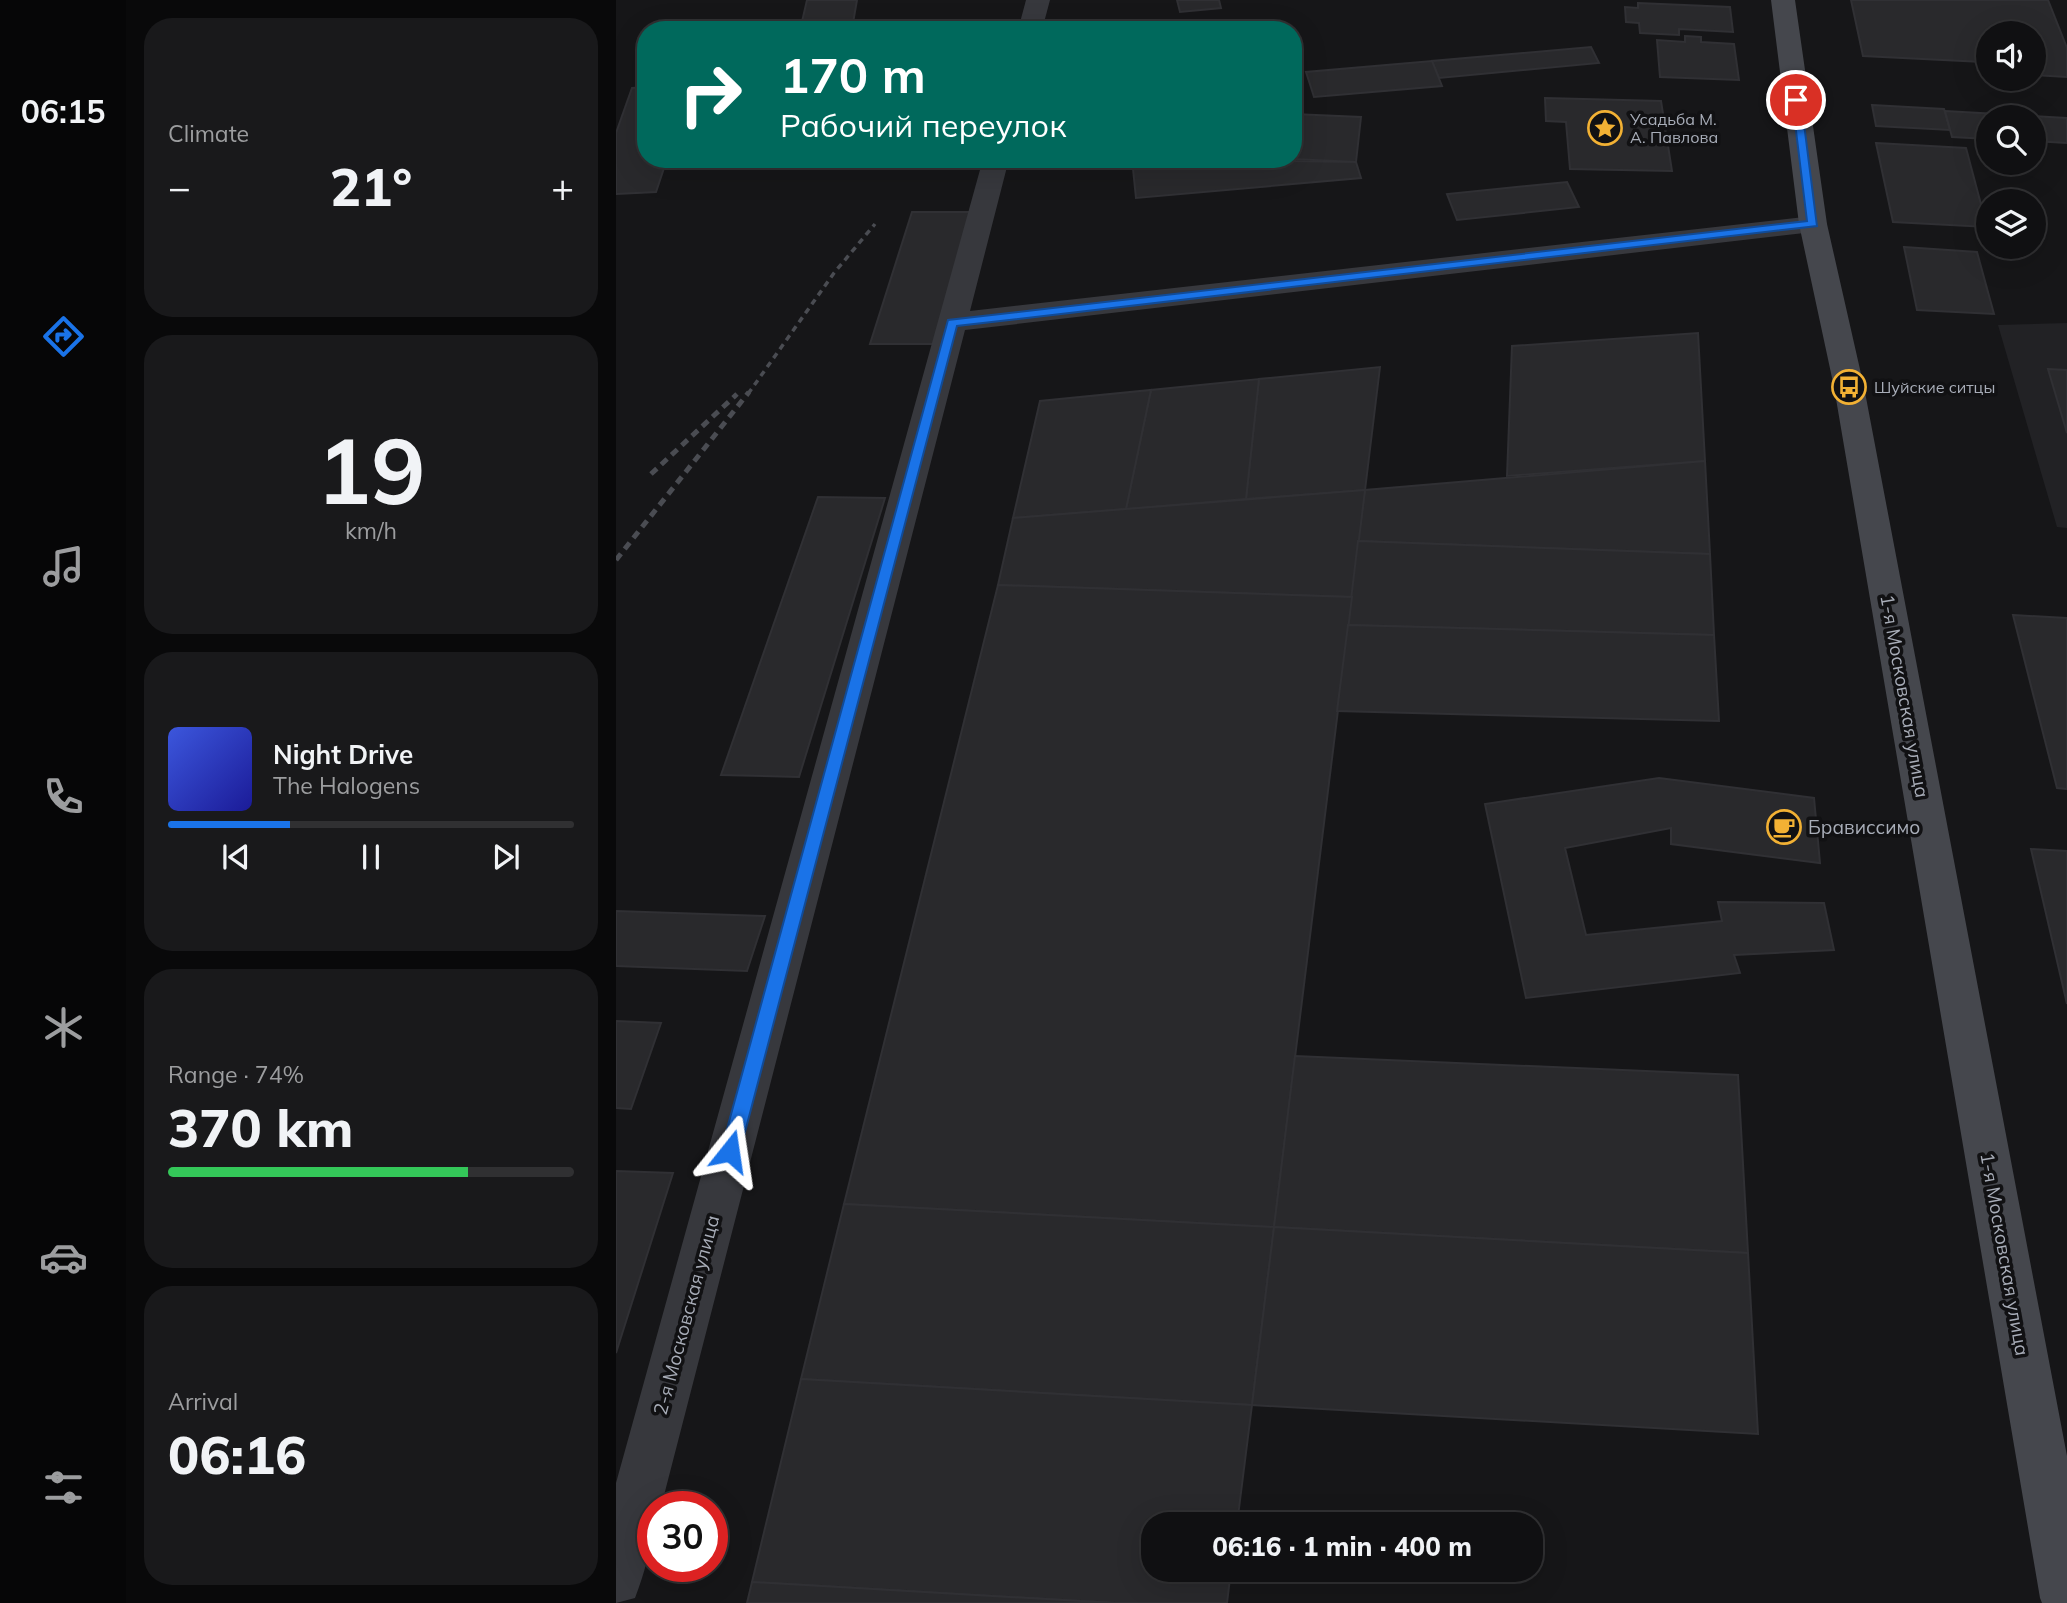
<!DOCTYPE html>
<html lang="en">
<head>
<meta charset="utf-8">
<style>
  body { margin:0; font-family:Mulish,sans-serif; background:#19191b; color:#f1f3f6; height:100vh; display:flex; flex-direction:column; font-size:26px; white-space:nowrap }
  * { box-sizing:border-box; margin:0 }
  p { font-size:23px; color:#9c9d9f }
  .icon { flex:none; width:38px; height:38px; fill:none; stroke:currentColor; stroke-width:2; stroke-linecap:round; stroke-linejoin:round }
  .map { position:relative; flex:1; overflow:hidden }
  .panel { display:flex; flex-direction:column; gap:18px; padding:18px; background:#09090a; width:490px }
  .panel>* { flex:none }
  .guide { position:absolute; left:21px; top:21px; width:665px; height:147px; border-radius:28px; box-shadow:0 7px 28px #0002,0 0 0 2px #303032; background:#00695c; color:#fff; overflow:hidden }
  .tools { position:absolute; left:1360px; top:21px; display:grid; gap:14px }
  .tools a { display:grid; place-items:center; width:70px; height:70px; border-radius:50%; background:#101012; box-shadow:0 7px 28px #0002,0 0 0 2px #303032; font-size:35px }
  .speed { position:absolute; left:21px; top:1491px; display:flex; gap:14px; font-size:35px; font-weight:700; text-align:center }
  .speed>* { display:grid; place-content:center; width:91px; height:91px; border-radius:50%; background:#101012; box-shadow:0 7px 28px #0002,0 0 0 2px #303032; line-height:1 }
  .speed .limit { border:10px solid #d22; background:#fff; color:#111 }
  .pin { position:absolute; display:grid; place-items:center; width:60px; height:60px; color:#fff; margin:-30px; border:4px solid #fff; border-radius:50%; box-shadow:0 2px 7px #0007 }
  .me { position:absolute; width:77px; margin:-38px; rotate:15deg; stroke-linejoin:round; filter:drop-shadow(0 0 5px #0008) }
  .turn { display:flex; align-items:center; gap:24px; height:147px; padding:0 28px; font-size:32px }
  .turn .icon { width:91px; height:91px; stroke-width:2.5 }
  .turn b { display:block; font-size:49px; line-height:60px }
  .big { font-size:52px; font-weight:800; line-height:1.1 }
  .panel .tile { flex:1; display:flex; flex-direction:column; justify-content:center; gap:10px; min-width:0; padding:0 24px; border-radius:28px; background:#19191b }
  .panel .dial { align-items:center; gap:0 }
  .dial b { font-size:91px; line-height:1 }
  .song { display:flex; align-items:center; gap:21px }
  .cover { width:84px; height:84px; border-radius:10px; background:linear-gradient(135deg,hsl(230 70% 55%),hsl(240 70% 35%)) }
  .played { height:7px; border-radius:4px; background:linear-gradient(90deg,#1a73e8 30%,#303032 30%) }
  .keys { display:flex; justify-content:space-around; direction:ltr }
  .heat { display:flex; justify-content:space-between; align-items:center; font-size:38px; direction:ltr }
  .charge { height:10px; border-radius:5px; background:linear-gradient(90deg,#34c759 74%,#303032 0) }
  .trip { position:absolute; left:525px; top:1512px; width:402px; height:70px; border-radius:28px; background:#101012; box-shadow:0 7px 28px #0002,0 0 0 2px #303032; font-weight:800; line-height:70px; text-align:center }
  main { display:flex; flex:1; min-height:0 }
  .tabs { display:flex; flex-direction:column; width:126px; justify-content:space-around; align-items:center; background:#060607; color:#9c9d9f }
  .tabs .icon { width:49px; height:49px }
  .tabs .on { color:#1a73e8 }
  .tabs b { font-size:32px; color:#f1f3f6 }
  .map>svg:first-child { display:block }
</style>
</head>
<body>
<main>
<nav class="tabs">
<b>06:15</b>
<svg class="icon on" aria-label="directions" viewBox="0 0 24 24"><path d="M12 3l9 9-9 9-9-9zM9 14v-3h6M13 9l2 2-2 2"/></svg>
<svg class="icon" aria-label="music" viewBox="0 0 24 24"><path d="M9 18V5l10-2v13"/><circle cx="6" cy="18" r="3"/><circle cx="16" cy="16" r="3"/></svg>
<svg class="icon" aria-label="phone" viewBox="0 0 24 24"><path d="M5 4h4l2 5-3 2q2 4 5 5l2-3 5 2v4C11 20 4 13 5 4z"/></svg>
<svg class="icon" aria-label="climate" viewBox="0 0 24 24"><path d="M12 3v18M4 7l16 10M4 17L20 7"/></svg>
<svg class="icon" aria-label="car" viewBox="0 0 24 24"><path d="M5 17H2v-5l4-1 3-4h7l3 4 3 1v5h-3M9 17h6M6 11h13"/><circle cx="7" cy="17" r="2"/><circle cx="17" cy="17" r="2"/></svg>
<svg class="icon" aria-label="filters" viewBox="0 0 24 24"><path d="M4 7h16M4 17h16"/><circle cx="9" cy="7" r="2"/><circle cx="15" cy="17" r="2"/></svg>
</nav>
<section class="panel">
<div class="tile"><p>Climate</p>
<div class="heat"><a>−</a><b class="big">21°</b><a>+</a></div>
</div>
<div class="tile dial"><b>19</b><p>km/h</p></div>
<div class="tile">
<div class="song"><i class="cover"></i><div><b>Night Drive</b><p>The Halogens</p></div></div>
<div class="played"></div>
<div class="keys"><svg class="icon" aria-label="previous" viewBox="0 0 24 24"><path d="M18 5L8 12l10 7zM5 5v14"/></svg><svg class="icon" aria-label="pause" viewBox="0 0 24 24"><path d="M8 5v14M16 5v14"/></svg><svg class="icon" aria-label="next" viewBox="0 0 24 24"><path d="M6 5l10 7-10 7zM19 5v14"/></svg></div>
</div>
<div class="tile"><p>Range · 74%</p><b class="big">370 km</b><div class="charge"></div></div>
<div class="tile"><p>Arrival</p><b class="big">06:16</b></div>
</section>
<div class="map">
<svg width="1451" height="1603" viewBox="0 0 1451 1603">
  <rect width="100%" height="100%" fill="#161618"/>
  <path fill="#222225" d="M1451 323V528L1441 527 1382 325Z"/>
  <g fill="#29292c" stroke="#303034" stroke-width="2">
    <path d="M191 0H241L237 23 185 26Z"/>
    <path d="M561 0H603L605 8 564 12Z"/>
    <path d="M1235 0H1432L1451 48V77L1418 75V33H1372V73L1367 62 1247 56Z"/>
    <path d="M1022 3 1114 7 1117 32 1063 29V35L1024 33 1023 23 1010 22 1009 7 1022 8Z"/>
    <path d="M1069 36 1085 37V42L1118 44 1123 80 1044 77 1041 40 1069 42Z"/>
    <path d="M975 47 983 63 823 78 816 61Z"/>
    <path d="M816 61 826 86 698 97 690 72Z"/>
    <path d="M30 87V159L50 162 40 192 0 194V133L16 88Z"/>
    <path d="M929 98 1045 101 1056 171 954 169 950 122 930 121Z"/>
    <path d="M1256 105 1328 109 1334 130 1260 126Z"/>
    <path d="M1329 111 1451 118V143L1418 141V117H1372V139L1336 137Z"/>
    <path d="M677 114 745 117 740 162 677 159Z"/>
    <path d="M1260 143 1350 148 1371 227 1277 222Z"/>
    <path d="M516 159 740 162 745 178 520 198Z"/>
    <path d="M951 182 963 207 841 220 831 194Z"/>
    <path d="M296 212H365L330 344H254Z"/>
    <path d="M1288 247 1361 252 1378 314 1301 310Z"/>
    <path d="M1082 333 1089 461 891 476 896 346Z"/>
    <path d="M764 367 749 490 630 499 643 379Z"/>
    <path d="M1432 369 1451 370V433Z"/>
    <path d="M643 379 630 499 510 509 535 390Z"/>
    <path d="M535 390 510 509 397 518 424 401Z"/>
    <path d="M1089 461 1094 554 742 541 749 490Z"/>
    <path d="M749 490 736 597 382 585 397 518Z"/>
    <path d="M202 497 269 498 183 777 105 775Z"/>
    <path d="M742 541 1094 554 1098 635 732 625Z"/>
    <path d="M382 585 736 597 658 1227 228 1204Z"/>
    <path d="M1397 615 1451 618V789L1441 788Z"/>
    <path d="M732 625 1098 635 1103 721 721 711Z"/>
    <path d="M1043 778 1198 798 1204 863 1055 844V828L949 848 970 935 1106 921 1102 902 1208 903 1218 950 1118 955 1124 973 910 998 869 804Z"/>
    <path d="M1415 849 1451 851V1004Z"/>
    <path d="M0 911 149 916 131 971 0 966Z"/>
    <path d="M0 1021 45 1023 15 1109 0 1108Z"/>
    <path d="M679 1056 1122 1075 1132 1253 658 1227Z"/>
    <path d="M0 1171 57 1173 0 1353Z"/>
    <path d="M228 1204 658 1227 636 1405 185 1379Z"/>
    <path d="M658 1227 1132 1253 1142 1434 636 1405Z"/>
    <path d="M185 1379 636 1405 621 1524H537V1570H615L611 1603H499L136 1582Z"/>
    <path d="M136 1582 499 1603H131Z"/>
  </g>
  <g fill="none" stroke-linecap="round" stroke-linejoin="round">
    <g fill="#37383d" fill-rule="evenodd">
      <path d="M410 0H434L426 30H402Z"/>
      <path d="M367 159H393L354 311 1197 216 1207 218 1211 224 1207 230 1197 232 349 330 45 1507H37C37 1540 31 1567 19 1598L0 1603V1483Z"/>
    </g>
    <path fill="#45474d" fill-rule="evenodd" d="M1155 0H1179L1211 224 1248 387 1451 1456V1603H1426L1424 1598 1218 387 1183 224Z"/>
    <path stroke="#4a4c52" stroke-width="3.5" stroke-dasharray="6 5" stroke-linecap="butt" d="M132 394 218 273 259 224"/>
    <g stroke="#4a4c52" stroke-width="5" stroke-dasharray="8 6" stroke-linecap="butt">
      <path d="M35 474 121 394"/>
      <path d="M0 560 133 392"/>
    </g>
  </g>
  <path fill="#1a73e8" stroke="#114b97" stroke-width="2" d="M1176 98 1185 100 1201 226 341 326 124 1151 121 1158 114 1160 108 1158 105 1151 332 320 1191 221Z"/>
  <defs>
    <g id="sight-ring" transform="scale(1.75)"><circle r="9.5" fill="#111113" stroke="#f2b134" stroke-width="1.5"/><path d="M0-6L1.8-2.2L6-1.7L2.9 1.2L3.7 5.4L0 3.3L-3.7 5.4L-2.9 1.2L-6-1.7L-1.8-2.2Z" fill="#f2b134"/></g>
    <g id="bus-ring" transform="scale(1.75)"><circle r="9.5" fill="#111113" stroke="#f2b134" stroke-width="1.5"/><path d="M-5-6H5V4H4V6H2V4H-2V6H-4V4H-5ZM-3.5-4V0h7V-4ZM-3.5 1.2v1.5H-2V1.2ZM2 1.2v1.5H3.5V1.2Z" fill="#f2b134"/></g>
    <g id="cafe-ring" transform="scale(1.75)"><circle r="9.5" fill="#111113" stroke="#f2b134" stroke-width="1.5"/><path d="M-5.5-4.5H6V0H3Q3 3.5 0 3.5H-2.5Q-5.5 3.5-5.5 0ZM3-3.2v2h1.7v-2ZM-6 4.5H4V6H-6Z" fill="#f2b134"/></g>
  </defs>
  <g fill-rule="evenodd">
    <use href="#sight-ring" x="989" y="128"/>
    <use href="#bus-ring" x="1233" y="387"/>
    <use href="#cafe-ring" x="1168" y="827"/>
  </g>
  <g text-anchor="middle" stroke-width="7" stroke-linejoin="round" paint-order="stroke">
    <g font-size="16" fill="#a8adb8" stroke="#111113" text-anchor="start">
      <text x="1014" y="125">Усадьба М.<tspan x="1014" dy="18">А. Павлова</tspan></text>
      <text x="1258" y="393">Шуйские ситцы</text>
    </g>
    <g font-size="19" fill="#a8adb8" stroke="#111113">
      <text transform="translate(1289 696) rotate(80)" y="7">1-я Московская улица</text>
      <text transform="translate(1389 1254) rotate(80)" y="7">1-я Московская улица</text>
      <text transform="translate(70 1315) rotate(-75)" y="7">2-я Московская улица</text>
    </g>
    <g font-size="19" fill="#a8adb8" stroke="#111113" text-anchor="start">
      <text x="1192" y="834">Брависсимо</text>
    </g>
  </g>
</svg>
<div class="tools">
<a><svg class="icon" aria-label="sound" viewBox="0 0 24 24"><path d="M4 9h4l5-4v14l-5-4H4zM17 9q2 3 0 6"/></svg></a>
<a><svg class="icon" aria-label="search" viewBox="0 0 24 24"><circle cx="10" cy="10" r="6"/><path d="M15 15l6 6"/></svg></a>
<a><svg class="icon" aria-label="layers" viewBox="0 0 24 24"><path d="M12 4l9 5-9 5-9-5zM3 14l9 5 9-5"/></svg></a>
</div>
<div class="speed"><div class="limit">30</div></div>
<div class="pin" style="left:1180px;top:100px;background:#d93025"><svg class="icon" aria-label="arrive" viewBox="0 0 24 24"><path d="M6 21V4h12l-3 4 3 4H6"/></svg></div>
<svg class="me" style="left:114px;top:1151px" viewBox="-20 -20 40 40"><path d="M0-17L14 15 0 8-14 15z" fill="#1a73e8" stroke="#fff" stroke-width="4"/></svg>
<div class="trip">06:16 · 1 min · 400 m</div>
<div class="guide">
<div class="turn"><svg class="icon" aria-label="right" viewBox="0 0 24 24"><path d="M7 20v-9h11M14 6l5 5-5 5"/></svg><div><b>170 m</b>Рабочий переулок</div></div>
</div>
</div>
</main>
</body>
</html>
